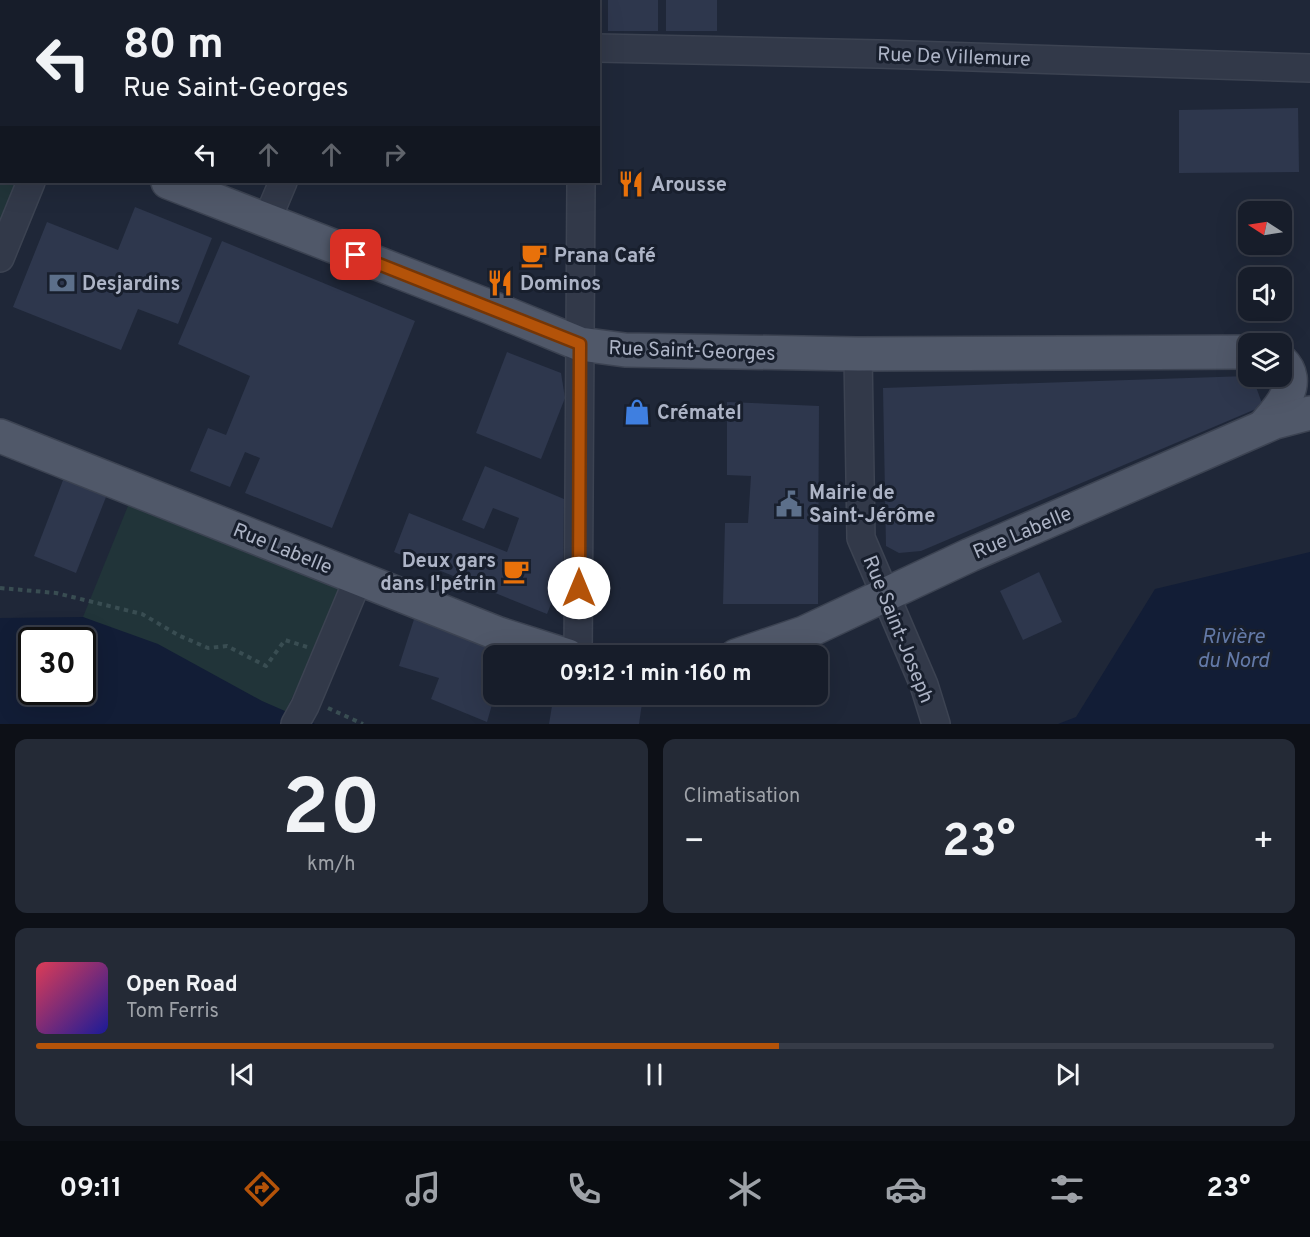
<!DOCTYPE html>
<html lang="fr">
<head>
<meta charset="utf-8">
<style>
  body { margin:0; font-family:Overpass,sans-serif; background:#242a36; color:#f1f3f6; height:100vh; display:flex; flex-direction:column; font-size:22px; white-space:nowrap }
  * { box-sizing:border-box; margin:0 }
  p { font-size:20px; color:#9ea2a8 }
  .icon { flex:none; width:33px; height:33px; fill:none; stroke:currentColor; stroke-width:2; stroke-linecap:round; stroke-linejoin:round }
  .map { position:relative; height:724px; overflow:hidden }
  .drawer { display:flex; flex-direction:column; gap:15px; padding:15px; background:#0d1017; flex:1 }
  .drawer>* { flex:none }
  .hud { position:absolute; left:0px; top:0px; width:600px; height:183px; box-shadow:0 6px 24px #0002,0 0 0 2px #363b47; background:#171d2a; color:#f1f3f6; overflow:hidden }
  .needle { width:39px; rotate:282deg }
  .controls { position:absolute; left:1238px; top:201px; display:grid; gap:12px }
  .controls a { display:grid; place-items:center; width:54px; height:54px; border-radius:12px; background:#171d2a; box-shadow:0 6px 24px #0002,0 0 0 2px #363b47; font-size:30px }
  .speed { position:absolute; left:18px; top:627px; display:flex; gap:12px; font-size:30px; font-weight:700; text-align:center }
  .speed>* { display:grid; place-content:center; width:78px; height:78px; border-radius:50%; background:#171d2a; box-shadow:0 6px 24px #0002,0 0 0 2px #363b47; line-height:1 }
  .speed .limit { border:3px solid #111; border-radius:9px; background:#fff; color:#111 }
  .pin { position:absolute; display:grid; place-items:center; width:51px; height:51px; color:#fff; margin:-26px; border-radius:12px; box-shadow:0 3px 9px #0006 }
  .me { position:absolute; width:66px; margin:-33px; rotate:0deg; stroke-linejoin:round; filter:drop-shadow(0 0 4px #0008) }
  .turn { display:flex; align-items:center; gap:21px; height:126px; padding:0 24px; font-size:27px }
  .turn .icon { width:78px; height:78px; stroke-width:2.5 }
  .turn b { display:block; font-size:42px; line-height:51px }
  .lanes { display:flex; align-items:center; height:57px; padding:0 24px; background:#0003; justify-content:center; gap:30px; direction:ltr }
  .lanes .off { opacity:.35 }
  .big { font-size:45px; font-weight:700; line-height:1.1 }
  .drawer .widget { flex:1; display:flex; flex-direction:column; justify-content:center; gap:9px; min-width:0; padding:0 21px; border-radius:12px; background:#242a36 }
  .drawer .dial { align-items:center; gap:0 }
  .dial b { font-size:78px; line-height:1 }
  .song { display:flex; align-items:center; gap:18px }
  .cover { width:72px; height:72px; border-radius:9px; background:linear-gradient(135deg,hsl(350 70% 55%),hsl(240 70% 35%)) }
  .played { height:6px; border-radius:3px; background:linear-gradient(90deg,#b45309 60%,#363b47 60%) }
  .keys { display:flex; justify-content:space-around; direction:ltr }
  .heat { display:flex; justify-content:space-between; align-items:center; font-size:33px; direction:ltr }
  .drawer .tiles { flex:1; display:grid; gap:15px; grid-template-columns:1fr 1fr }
  .widget:last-child { grid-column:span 2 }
  .trip { position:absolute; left:483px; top:645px; width:345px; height:60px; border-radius:12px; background:#171d2a; box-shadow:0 6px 24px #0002,0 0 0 2px #363b47; font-weight:700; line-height:60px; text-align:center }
  .dock { display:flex; height:96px; justify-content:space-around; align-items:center; background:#090c11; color:#9ea2a8 }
  .dock .icon { width:42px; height:42px }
  .dock .current { color:#b45309 }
  .dock b { font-size:27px; color:#f1f3f6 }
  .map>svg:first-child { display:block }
</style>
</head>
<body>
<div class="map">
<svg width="1310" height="724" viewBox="0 0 1310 724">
  <rect width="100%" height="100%" fill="#1f2738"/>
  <g fill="#213439">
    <path d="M0 117 2 182H31L0 258Z"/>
    <path d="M132 496 350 581 285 712 83 617Z"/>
  </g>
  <g fill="#121d36" fill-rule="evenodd">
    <path d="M1310 552V724H1058L1076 717 1155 589Z"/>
    <path d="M83 617 158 644 262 701 315 724H0V618ZM32 640H82V692H32Z"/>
  </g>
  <g fill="#2e374d">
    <rect x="608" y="0" width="50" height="31"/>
    <rect x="666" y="0" width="51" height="31"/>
    <path d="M1298 108 1299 172 1179 173V110Z"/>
    <path d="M135 207 212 238 178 324 138 309 121 350 13 307 47 222 118 250Z"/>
    <path d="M222 241 415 321 332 528 245 493 260 458 245 452 230 487 190 471 208 428 226 435 250 376 178 344Z"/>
    <path d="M507 352 561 373 565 398 541 459 476 433Z"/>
    <path d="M1248 376H1252L1263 406 921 551 899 553 886 546 883 388Z"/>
    <path d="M727 402 819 406 818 604H723L725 523H748L751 476 727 475Z"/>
    <path d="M485 466 564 499 563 574 547 614 394 552 409 513 507 552 519 518 493 508 484 529 462 520Z"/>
    <path d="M65 475 108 492 76 573 34 556Z"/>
    <path d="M1039 572 1062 622 1023 640 1000 591Z"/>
    <path d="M416 613 510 648 508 656H494V694H495L487 722 431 699 439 678 399 666Z"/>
    <path d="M554 694 643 696 639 724H549Z"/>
  </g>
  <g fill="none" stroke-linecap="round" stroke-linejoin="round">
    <g stroke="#3c4352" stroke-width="30">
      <g id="minor">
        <path d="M470 0 474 2"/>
        <path d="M100 2 101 0"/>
        <path d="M280 2V0"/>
        <path d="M582 2V0"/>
        <path d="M598 48 879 54 1310 68"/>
        <path d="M267 220 283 182"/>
        <path d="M0 258 31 182"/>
        <path d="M858 354 861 538 924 685 936 724"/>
        <path d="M578 656 581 182"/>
        <path d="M295 724 305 706 359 577"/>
      </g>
    </g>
    <g stroke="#3c4352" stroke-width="36">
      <g id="major">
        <path d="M0 117 2 118"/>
        <path d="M168 182 490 307 580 344 625 350 858 354 1248 352"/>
        <path d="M1264 426C1279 409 1304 383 1281 361"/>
        <path d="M0 436 499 634 568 656"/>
        <path d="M736 656 804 633 970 555 1275 422 1310 413"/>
      </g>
    </g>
    <g stroke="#394d52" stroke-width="4" stroke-dasharray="4.5 4.5" stroke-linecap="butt">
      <path d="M0 154 2 153"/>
      <path d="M0 588 56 593 142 614 180 636 208 648 227 646 266 666 285 640 307 647"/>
      <path d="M328 708 363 724"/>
    </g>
    <use href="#minor" stroke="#323949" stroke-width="27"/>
    <use href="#major" stroke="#505869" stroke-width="33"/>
  </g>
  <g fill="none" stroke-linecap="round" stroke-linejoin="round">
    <g stroke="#753606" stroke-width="15">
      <path id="route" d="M356 255 580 344 579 588"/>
    </g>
    <use href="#route" stroke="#b45309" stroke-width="10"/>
  </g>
  <defs>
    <g id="restaurant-bare" transform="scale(2.07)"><path d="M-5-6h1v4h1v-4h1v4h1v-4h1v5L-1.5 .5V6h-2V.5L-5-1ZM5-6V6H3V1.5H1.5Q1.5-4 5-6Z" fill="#e8710a" stroke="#181f2d" stroke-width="2.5" paint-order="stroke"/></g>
    <g id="cafe-bare" transform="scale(2.07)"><path d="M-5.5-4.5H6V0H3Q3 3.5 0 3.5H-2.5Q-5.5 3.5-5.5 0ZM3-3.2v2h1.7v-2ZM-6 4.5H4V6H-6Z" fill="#e8710a" stroke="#181f2d" stroke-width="2.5" paint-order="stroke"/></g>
    <g id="bank-bare" transform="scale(2.07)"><path d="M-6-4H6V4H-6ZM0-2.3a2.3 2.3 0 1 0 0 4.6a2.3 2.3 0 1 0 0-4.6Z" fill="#5c6f8a" stroke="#181f2d" stroke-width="2.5" paint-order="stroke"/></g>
    <g id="shop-bare" transform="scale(2.07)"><path d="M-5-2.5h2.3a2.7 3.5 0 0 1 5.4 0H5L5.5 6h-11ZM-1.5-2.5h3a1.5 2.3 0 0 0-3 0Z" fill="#3f7fe0" stroke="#181f2d" stroke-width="2.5" paint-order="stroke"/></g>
    <g id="civic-bare" transform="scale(2.07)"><path d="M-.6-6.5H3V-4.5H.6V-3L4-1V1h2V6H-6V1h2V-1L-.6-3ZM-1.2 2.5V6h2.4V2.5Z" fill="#5c6f8a" stroke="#181f2d" stroke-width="2.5" paint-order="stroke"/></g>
  </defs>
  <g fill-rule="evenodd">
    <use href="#restaurant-bare" x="631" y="184"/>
    <use href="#cafe-bare" x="534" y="255"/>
    <use href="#bank-bare" x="62" y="283"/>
    <use href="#restaurant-bare" x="500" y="283"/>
    <use href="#shop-bare" x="637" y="412"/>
    <use href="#civic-bare" x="789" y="504"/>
    <use href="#cafe-bare" x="516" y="571"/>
  </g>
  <g text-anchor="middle" stroke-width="6" stroke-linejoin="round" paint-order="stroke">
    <g font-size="20" fill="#adb4c6" stroke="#181f2d">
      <text transform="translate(954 56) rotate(2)" y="7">Rue De Villemure</text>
      <text transform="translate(692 350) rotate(2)" y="7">Rue Saint-Georges</text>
      <text transform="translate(1022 532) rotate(-23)" y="7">Rue Labelle</text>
      <text transform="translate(283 548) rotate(22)" y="7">Rue Labelle</text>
      <text transform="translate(899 629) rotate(68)" y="7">Rue Saint-Joseph</text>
    </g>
    <g font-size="20" font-weight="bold" fill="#adb4c6" stroke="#181f2d" text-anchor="start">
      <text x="651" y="191">Arousse</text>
      <text x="554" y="262">Prana Café</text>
      <text x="82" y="290">Desjardins</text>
      <text x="520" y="290">Dominos</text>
      <text x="657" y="419">Crématel</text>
      <text x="809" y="499">Mairie de<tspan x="809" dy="23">Saint-Jérôme</tspan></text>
      <text x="496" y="567" text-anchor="end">Deux gars<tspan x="496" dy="23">dans l'pétrin</tspan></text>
    </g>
    <g font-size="21" font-style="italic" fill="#6379a7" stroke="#181f2d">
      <text x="1233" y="643">Rivière<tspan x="1233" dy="24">du Nord</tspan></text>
    </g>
  </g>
</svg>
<div class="controls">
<a><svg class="needle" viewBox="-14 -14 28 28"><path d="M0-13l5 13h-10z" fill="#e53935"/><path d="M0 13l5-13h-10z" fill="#9ea2a8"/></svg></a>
<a><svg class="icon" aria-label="sound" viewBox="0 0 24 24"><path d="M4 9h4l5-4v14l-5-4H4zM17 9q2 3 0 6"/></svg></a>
<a><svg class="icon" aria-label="layers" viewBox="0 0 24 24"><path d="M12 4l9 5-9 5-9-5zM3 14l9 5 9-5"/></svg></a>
</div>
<div class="speed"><div class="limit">30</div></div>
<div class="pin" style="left:356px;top:255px;background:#d93025"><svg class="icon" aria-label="arrive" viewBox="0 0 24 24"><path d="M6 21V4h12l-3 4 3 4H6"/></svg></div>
<svg class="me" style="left:579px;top:588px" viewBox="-20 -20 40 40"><circle r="19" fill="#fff"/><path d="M0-13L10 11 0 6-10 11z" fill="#b45309"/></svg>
<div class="trip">09:12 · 1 min · 160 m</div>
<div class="hud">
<div class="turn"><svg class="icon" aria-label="left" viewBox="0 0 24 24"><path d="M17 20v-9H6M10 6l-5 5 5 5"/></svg><div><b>80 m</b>Rue Saint-Georges</div></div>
<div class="lanes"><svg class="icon" aria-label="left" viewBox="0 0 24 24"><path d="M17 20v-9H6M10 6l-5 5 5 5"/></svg><svg class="icon off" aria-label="ahead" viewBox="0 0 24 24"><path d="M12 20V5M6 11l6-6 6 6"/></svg><svg class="icon off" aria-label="ahead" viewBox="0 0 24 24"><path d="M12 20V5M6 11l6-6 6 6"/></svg><svg class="icon off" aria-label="right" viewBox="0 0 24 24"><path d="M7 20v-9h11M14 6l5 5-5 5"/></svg></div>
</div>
</div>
<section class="drawer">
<div class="tiles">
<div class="widget dial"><b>20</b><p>km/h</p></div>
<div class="widget"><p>Climatisation</p>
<div class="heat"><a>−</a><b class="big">23°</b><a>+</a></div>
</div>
<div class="widget">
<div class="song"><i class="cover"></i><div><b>Open Road</b><p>Tom Ferris</p></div></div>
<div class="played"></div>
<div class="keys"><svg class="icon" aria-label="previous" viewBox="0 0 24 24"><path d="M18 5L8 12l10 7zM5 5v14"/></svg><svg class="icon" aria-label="pause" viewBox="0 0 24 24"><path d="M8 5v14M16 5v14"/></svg><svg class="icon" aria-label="next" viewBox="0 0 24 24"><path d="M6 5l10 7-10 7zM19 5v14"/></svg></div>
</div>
</div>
</section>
<nav class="dock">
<b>09:11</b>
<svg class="icon current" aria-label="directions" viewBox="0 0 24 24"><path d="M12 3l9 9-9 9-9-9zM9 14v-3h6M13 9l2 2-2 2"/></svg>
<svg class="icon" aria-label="music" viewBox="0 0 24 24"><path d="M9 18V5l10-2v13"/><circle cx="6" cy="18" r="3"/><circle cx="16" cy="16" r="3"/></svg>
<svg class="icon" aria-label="phone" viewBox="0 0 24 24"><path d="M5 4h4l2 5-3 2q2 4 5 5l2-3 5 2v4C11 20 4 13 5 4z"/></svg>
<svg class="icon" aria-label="climate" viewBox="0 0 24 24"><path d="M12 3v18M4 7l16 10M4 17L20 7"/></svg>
<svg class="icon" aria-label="car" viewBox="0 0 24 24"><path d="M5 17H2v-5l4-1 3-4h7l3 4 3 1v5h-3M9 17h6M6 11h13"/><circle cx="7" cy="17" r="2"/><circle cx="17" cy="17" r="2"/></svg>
<svg class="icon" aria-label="filters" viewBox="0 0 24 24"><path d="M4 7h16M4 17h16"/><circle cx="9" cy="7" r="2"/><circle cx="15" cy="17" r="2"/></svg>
<b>23°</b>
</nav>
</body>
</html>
